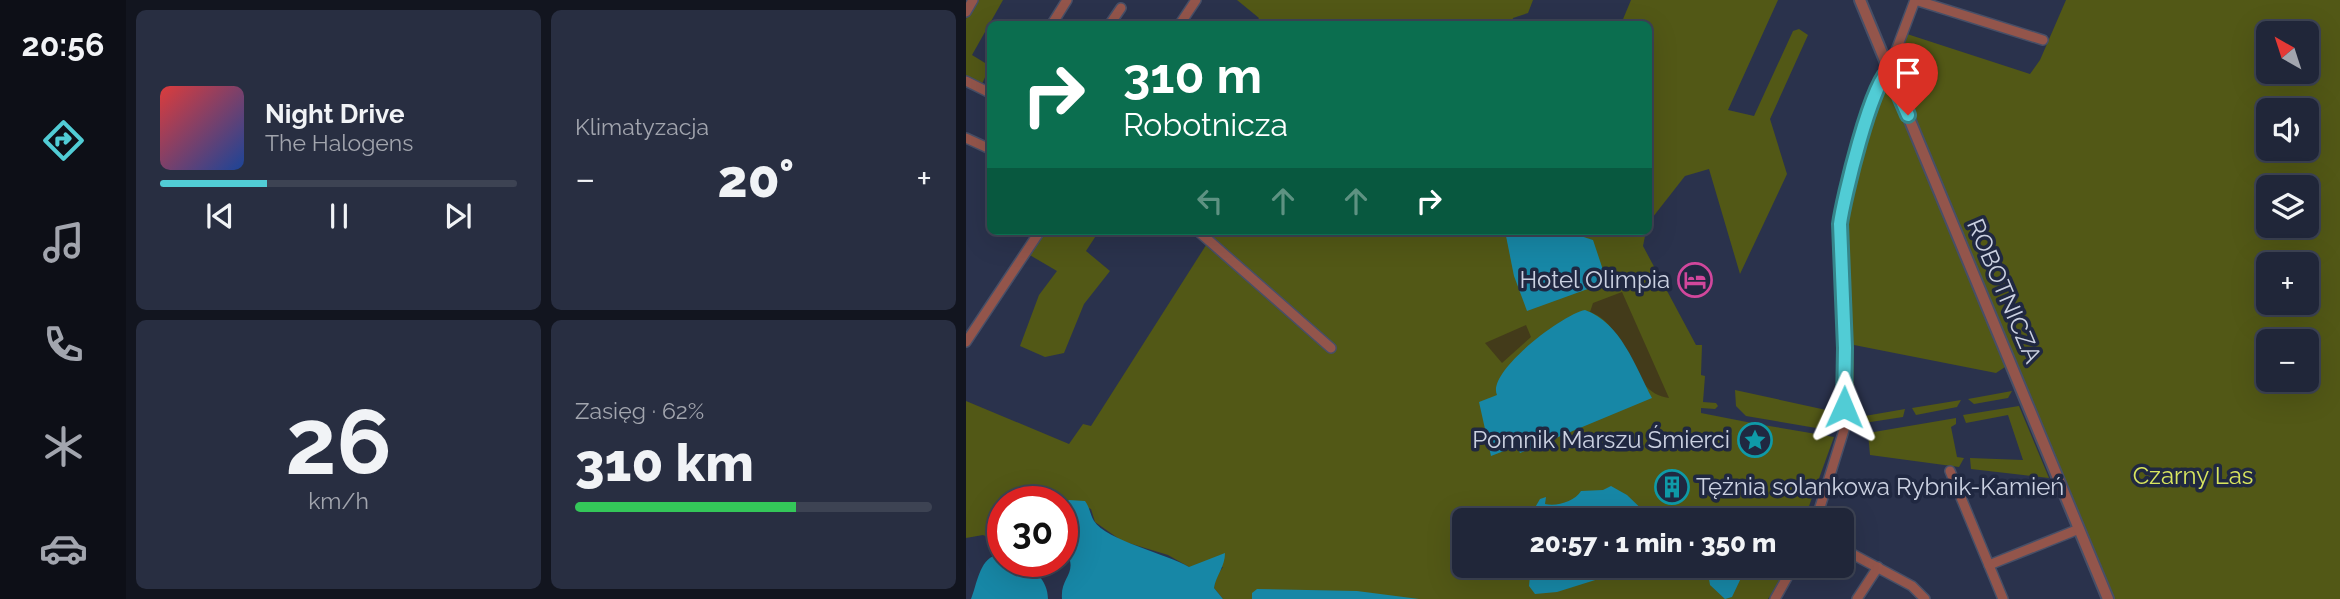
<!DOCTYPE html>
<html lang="pl">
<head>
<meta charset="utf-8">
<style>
  body { margin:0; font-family:Raleway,sans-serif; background:#282e41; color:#f1f3f6; height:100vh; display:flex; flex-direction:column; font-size:26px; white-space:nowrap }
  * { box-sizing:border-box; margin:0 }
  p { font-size:23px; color:#a2a5ae }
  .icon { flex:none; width:38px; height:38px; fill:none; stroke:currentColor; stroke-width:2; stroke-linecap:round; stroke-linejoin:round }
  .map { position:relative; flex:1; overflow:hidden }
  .sheet { display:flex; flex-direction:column; gap:10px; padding:10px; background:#12151f; width:840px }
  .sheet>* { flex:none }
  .top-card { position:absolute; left:21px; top:21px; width:665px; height:214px; border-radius:10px; box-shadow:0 7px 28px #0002,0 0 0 2px #3d4353; background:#0b6e4f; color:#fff; overflow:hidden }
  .needle { width:46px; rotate:321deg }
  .fabs { position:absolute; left:1290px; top:21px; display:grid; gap:14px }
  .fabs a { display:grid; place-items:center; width:63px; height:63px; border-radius:10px; background:#202639; box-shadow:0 7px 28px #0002,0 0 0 2px #3d4353; font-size:35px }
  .speed { position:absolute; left:21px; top:486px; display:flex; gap:14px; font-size:35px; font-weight:700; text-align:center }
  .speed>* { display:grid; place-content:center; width:91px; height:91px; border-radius:50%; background:#202639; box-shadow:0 7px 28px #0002,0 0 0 2px #3d4353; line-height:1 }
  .speed .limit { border:10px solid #d22; background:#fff; color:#111 }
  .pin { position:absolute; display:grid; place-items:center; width:60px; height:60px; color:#fff; margin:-72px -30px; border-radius:50% 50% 50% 0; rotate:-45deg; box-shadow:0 0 7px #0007 }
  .pin .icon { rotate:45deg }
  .me { position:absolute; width:77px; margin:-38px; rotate:1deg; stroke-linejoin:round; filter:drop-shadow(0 0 5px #0008) }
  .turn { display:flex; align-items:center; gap:24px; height:147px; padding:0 21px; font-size:32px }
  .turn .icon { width:91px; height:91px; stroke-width:2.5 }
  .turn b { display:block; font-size:49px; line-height:60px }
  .lanes { display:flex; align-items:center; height:66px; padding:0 21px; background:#0003; justify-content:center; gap:35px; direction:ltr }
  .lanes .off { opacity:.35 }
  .big { font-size:52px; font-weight:800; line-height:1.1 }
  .sheet .widget { flex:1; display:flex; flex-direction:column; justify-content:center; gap:10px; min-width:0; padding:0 24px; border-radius:10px; background:#282e41 }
  .sheet .dial { align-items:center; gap:0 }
  .dial b { font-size:91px; line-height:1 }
  .song { display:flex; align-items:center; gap:21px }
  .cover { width:84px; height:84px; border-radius:10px; background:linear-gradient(135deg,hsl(0 70% 55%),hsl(220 70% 35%)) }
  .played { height:7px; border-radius:4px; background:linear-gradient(90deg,#51ccd5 30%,#3d4353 30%) }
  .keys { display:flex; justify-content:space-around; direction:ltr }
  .heat { display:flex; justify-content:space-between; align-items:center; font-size:38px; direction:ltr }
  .charge { height:10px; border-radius:5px; background:linear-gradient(90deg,#34c759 62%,#3d4353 0) }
  .sheet .tiles { flex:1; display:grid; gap:10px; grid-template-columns:repeat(2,1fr) }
  .trip { position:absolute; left:486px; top:508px; width:402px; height:70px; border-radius:10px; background:#202639; box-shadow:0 7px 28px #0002,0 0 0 2px #3d4353; font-weight:800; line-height:70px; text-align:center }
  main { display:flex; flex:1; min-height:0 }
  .menu { display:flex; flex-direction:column; width:126px; justify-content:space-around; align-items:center; background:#0d0f17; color:#a2a5ae }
  .menu .icon { width:49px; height:49px }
  .menu .on { color:#51ccd5 }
  .menu b { font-size:32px; color:#f1f3f6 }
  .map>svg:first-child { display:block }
</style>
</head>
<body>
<main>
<nav class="menu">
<b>20:56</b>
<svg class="icon on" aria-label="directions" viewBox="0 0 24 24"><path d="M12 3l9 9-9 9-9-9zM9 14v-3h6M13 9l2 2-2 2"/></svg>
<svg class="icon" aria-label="music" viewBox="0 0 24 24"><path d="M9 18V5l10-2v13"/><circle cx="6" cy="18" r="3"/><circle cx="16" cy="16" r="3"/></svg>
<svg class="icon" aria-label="phone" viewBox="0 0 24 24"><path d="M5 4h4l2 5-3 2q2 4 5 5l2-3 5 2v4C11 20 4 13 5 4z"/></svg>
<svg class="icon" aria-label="climate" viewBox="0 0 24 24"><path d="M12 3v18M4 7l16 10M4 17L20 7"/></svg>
<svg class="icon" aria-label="car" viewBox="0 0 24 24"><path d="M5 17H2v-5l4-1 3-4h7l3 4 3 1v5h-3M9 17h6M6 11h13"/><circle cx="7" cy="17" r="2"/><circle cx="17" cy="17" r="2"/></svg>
</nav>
<section class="sheet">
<div class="tiles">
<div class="widget">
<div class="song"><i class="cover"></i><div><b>Night Drive</b><p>The Halogens</p></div></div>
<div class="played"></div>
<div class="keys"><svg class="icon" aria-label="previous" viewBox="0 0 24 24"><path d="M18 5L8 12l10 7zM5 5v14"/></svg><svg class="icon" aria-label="pause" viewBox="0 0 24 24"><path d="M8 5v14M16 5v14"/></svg><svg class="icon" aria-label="next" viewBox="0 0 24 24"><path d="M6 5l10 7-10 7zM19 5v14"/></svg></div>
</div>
<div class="widget"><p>Klimatyzacja</p>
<div class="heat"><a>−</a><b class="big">20°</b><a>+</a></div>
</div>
<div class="widget dial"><b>26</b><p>km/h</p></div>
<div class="widget"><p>Zasięg · 62%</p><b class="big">310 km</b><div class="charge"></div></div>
</div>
</section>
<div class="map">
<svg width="1374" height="599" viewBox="0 0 1374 599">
  <rect width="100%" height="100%" fill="#2a324c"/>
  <g fill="#525816" fill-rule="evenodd">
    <path d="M11 0H37L6 55 24 66 16 84 0 77V19Z"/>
    <path d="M271 0H567L562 13 547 18 546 24H289L293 18Z"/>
    <path d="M665 0H812L762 110 788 116 827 31 833 29 842 35 804 119 821 174 774 274 743 169 719 176 683 222 682 24H655Z"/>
    <path d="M1100 0H1374V599H1145L1042 365 1030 373 888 345 887 418 881 419 883 353 877 229 880 208 917 89 937 92C929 69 931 55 941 34L1064 74 1074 60ZM1302 33H1340V72H1302ZM1302 110H1340V149H1302ZM1302 187H1340V226H1302ZM1302 264H1340V303H1302ZM1302 341H1340V380H1302Z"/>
    <path d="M79 231H133L120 251 144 271 118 304 98 353 79 357 54 346 73 295 91 271 62 254Z"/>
    <path d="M249 231H680L677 246 730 345H736L735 375 739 376 737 402 750 403 752 406 749 409 735 408V413L786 423 783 445 793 446 797 425 868 437 838 520H499V565H824L802 599H257L248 588 250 577 257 567H223L202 555 156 541 129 522 125 509 103 500 96 504 37 502V544L17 535 0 538V401L103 444 117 424 125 426Z"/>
    <path d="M769 390 874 413 872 419 856 429 780 416 770 406Z"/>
    <path d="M1046 391 1042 398 1008 404 1002 399Z"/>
    <path d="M995 400 991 407 950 415 946 408Z"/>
    <path d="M1053 406 1083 478 1005 469 1004 458 1057 460 1042 415 1000 423 997 415Z"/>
    <path d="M939 409 937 417 898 423 893 417Z"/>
    <path d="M990 418V424L985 427 991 457 998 458 993 467 904 455 902 433Z"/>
  </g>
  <g fill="#433b1a">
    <path d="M656 292 703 398C661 393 664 326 624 312L627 303Z"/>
    <path d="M560 325 565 337 536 363 519 343Z"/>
  </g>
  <g fill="#1787a6">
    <path d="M539 231H599L627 240 641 282 561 311 548 276Z"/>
    <path d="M619 310C655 323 669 366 686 398L554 453 551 446 525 456 513 402 531 395C520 372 597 314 619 310Z"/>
    <path d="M645 486 661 495 687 520 545 519 548 508 557 514 567 511 574 499 580 497 579 504C591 507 609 501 615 491L637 490Z"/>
    <path d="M103 500 119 501C124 508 124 514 128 521 140 540 201 554 223 567L259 553C259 567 250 575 248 588L257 599H96C94 576 113 575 100 550H96V504Z"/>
    <path d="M30 555 37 558V562C59 562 82 575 82 599H5C11 585 13 560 30 555Z"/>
    <path d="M568 565H677L591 592 569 594 563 586 565 566Z"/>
    <path d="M725 565H761L775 578 766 597 759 599 744 585 742 573 733 574 735 569Z"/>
    <path d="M291 589 391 591 453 599H286V593Z"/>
  </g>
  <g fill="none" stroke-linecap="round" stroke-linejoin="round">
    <g stroke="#474f67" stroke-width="12">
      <g id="minor">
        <path d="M949 0 1077 40"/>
        <path d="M0 12 7 0"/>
        <path d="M86 24 101 0"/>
        <path d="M144 24 155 8"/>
        <path d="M214 24 230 0"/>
        <path d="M920 64 928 56 949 0"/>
        <path d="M0 81 24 93"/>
        <path d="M0 138 24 149"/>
        <path d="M232 231 365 348"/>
        <path d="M0 342 74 231"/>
        <path d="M984 471 1037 599"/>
        <path d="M850 520 878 430 876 204 907 102 916 77 923 71"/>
        <path d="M877 549 946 586 959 599"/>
        <path d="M1023 565 1113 529"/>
        <path d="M809 599 828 565"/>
        <path d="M891 599 912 567"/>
      </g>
    </g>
    <g stroke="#474f67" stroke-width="14">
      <path id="tertiary" d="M894 0 1142 599"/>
    </g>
    <use href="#minor" stroke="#93554b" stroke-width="9"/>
    <use href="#tertiary" stroke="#93554b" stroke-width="10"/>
  </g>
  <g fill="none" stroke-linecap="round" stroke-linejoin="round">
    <g stroke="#35858a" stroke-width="18">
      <path id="route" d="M878 407 879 348 874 224C877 200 906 80 923 71L942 115"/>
    </g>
    <use href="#route" stroke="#51ccd5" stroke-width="12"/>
  </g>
  <defs>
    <g id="hotel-ring" transform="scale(1.75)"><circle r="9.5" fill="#202841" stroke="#d1479c" stroke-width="1.5"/><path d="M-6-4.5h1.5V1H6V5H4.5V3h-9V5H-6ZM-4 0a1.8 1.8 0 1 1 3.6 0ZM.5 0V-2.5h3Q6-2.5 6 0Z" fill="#d1479c"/></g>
    <g id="sight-ring" transform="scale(1.75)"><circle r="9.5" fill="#202841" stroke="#0f9aa8" stroke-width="1.5"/><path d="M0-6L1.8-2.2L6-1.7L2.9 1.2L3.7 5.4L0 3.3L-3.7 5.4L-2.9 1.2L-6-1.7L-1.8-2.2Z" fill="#0f9aa8"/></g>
    <g id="building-ring" transform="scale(1.75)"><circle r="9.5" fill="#202841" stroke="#0f9aa8" stroke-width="1.5"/><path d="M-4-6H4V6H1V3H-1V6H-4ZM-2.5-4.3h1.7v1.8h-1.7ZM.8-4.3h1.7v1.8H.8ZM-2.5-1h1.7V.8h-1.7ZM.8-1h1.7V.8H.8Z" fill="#0f9aa8"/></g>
  </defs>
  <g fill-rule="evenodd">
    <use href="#hotel-ring" x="729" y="280"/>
    <use href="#sight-ring" x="789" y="440"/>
    <use href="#building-ring" x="706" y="487"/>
  </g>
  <g text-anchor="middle" stroke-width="7" stroke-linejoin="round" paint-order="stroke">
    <g font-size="24" fill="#cbd1e1" stroke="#202841" text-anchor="end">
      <text x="704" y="288">Hotel Olimpia</text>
      <text x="764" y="448">Pomnik Marszu Śmierci</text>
      <text x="730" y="495" text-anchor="start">Tężnia solankowa Rybnik-Kamień</text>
    </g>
    <g font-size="24" fill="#cbd1e1" stroke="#202841">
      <text transform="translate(1038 291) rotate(67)" y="8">ROBOTNICZA</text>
    </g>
    <g font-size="24" fill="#d9e65f" stroke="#202841">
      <text x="1227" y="484">Czarny Las</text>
    </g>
  </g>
</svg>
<div class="fabs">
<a><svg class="needle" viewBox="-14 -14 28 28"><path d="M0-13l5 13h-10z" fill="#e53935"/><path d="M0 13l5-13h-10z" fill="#a2a5ae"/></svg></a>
<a><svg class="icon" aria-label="sound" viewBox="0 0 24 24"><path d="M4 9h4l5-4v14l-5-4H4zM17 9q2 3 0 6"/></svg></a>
<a><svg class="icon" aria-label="layers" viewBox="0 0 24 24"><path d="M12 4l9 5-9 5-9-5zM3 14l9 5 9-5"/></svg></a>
<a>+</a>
<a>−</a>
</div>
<div class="speed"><div class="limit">30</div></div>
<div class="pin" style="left:942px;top:115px;background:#d93025"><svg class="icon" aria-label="arrive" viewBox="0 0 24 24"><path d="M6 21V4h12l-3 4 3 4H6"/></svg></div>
<svg class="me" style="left:878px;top:407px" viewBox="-20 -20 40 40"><path d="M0-17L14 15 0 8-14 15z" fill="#51ccd5" stroke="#fff" stroke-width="4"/></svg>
<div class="trip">20:57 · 1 min · 350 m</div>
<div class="top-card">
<div class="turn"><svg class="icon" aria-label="right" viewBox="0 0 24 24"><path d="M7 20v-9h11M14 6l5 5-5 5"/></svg><div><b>310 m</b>Robotnicza</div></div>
<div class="lanes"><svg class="icon off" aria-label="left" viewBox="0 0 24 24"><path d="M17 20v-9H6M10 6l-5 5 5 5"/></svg><svg class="icon off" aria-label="ahead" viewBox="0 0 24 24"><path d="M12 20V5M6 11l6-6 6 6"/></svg><svg class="icon off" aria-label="ahead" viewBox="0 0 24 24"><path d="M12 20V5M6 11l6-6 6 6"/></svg><svg class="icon" aria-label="right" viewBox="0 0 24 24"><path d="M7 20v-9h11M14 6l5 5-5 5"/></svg></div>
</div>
</div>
</main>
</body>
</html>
